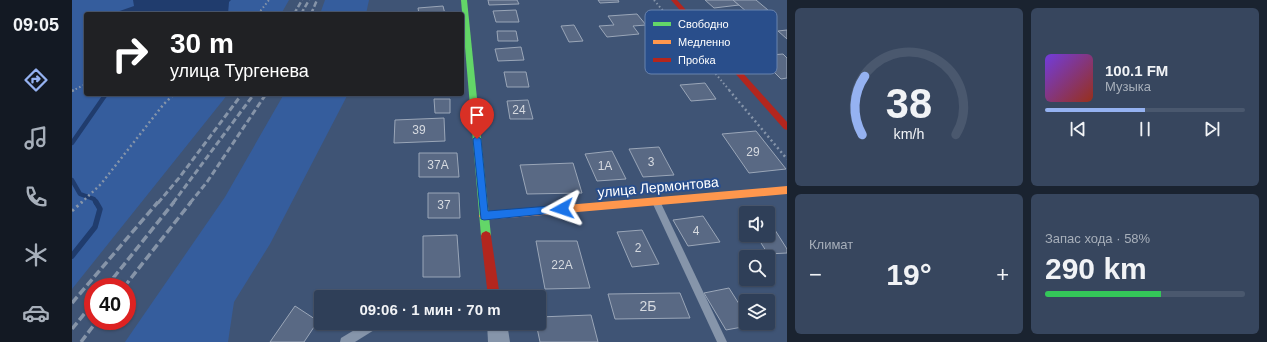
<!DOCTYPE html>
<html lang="ru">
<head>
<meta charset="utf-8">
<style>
  body { margin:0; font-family:Arial,sans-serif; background:#37465e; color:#f1f3f6; height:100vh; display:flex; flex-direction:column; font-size:15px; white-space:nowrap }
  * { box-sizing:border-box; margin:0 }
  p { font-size:13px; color:#a7afba }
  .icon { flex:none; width:22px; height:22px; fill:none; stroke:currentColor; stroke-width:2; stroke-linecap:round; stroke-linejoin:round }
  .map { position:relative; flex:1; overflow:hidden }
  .side { display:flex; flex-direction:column; gap:8px; padding:8px; background:#1a2330; width:480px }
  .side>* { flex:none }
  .banner { position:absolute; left:12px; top:12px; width:380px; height:84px; border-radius:4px; box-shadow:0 1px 3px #0004,0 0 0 1px #4a586e; background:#202124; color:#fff; overflow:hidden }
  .tools { position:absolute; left:667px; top:206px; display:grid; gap:8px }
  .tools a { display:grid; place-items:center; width:36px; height:36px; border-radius:4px; background:#2f3f58; box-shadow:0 1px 3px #0004,0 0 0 1px #4a586e; font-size:20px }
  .speed { position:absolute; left:12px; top:278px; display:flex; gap:8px; font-size:20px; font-weight:700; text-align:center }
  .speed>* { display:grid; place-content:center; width:52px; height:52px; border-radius:50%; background:#2f3f58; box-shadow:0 1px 3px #0004,0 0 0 1px #4a586e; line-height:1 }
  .speed .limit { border:6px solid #d22; background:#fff; color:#111 }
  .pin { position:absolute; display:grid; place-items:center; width:34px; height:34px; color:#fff; margin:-41px -17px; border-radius:50% 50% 50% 0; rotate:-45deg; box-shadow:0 0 4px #0007 }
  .pin .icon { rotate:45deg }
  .me { position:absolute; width:44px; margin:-22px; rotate:265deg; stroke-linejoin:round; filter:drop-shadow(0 0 3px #0008) }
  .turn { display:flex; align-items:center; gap:14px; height:84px; padding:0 20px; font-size:18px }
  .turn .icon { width:52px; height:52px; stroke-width:2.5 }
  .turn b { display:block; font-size:28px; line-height:34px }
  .big { font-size:30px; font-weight:800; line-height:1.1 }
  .side .tile { flex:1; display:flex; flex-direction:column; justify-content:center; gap:6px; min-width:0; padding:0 14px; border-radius:6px; background:#37465e }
  .side .dial { align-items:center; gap:0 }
  .dial svg { height:104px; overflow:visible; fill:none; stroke:#4a586e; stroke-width:7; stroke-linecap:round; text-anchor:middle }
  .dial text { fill:#f1f3f6; stroke:none }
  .song { display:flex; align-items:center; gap:12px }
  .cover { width:48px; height:48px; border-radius:6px; background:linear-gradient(135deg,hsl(260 70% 55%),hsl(10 70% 35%)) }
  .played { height:4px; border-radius:2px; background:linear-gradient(90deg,#95b2f1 50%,#4a586e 50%) }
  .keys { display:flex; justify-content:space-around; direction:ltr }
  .heat { display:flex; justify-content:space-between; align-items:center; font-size:22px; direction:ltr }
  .charge { height:6px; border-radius:3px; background:linear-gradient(90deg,#34c759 58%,#4a586e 0) }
  .side .tiles { flex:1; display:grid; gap:8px; grid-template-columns:repeat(2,1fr) }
  .trip { position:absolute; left:242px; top:290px; width:232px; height:40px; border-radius:4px; background:#2f3f58; box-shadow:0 1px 3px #0004,0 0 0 1px #4a586e; font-weight:800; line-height:40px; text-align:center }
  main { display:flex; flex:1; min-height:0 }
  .dock { display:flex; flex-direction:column; width:72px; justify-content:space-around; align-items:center; background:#131923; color:#a7afba }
  .dock .icon { width:28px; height:28px }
  .dock .on { color:#95b2f1 }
  .dock b { font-size:18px; color:#f1f3f6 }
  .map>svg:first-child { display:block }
</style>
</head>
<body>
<main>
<nav class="dock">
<b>09:05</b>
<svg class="icon on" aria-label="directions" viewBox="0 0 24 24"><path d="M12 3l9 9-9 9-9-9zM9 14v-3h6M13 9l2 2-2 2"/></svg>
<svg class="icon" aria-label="music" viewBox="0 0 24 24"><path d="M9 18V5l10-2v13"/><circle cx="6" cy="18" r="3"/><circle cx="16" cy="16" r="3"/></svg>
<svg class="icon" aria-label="phone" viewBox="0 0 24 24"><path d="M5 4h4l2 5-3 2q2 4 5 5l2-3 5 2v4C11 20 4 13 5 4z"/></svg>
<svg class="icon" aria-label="climate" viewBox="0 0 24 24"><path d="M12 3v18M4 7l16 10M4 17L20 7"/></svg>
<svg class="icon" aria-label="car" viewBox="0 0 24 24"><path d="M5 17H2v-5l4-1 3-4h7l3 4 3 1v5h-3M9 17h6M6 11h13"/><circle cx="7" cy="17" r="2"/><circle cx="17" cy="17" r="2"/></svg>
</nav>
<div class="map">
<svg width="715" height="342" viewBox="0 0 715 342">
  <rect width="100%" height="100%" fill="#3f5475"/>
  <g fill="#355d9d">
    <path d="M0 0H217L209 14H14V94H156L0 289Z"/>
    <path d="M253 0H297L294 14H248Z"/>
    <path d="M212 94H276L198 244 162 302 156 342H53L153 197Z"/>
  </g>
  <path fill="#203c6d" d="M61 0H159L157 2 156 14H39L62 6Z"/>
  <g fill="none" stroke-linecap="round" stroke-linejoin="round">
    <g stroke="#203c6d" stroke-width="4.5">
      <path d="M0 143 34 94"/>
      <path d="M0 180 8 194 22 199 24 203"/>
    </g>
    <path stroke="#203c6d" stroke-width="5.5" d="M0 256 23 227 28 209 24 202"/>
  </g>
  <g fill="#596984" stroke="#9aa6b8">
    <path d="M416 0H445L447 4 417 5Z"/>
    <path d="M526 0H546L547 2 528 3Z"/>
    <path d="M633 0H661L667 5 642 8Z"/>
    <path d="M661 0H684L696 10 675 12Z"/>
    <path d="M371 6 373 14H347L346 8Z"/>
    <path d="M444 10 447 22H424L421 11Z"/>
    <path d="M565 14 574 25 561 26 567 34 535 37 527 26 542 25 536 16Z"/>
    <path d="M502 25 511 41 497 42 489 26Z"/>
    <path d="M715 30V39L706 31Z"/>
    <path d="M425 31H444L446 41H426Z"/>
    <path d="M449 47 452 60 426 61 423 49Z"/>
    <path d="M711 54 715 58V78L709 79 686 56Z"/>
    <path d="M432 72H454L457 87H435Z"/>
    <path d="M633 83 644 99 619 101 608 85Z"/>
    <rect x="295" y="94" width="37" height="2"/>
    <path d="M362 99H378V113H363Z"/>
    <path d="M456 100 461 119H438L435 101Z"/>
    <path d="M372 118 373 141 322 143 323 120Z"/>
    <path d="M684 131 714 169 677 173 650 134Z"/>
    <path d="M587 147 602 175 571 177 557 149Z"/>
    <path d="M540 151 554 179 525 181 513 154Z"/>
    <path d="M347 153H385L387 177H347Z"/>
    <path d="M501 163 510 193 455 194 448 165Z"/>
    <path d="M356 193H387L388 218H356Z"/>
    <path d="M631 216 648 242 616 246 601 220Z"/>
    <path d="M696 219 715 249V253L696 254 684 235H696Z"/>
    <path d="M570 230 587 264 560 267 545 232Z"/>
    <path d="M385 235 388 277H351V236Z"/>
    <path d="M464 241H505L518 288 473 289Z"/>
    <path d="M657 288 674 315V323H679L681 325 654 330 632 293Z"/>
    <path d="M608 293 618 318 543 319 536 294Z"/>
    <path d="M223 306 246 321 232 342H198Z"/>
    <path d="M519 315 526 342H468L464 323H467V317Z"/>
  </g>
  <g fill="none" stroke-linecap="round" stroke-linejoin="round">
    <g stroke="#8695aa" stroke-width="2" stroke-dasharray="1.5 2.5" stroke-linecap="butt">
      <path d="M582 0 658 91"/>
      <path d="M186 14 197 0"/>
      <path d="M0 91 14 84"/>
    </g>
    <g stroke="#8695aa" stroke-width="2.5" stroke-dasharray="2 3" stroke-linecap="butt">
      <path d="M657 90 715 159"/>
      <path d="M0 91 2 90"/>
      <path d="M9 203 29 184 91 105 102 94"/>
    </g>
    <path stroke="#8695aa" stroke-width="3" stroke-dasharray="2.5 3.5" stroke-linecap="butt" d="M0 211 10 202"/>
    <g fill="#8695aa" fill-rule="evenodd">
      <path d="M584 198 587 199 655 342H645L580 202 581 199Z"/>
      <path d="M294 323H308L307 327 283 342H268L269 338Z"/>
    </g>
    <path fill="#8695aa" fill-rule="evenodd" d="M415 323H435L438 342H416Z"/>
    <path fill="#63d668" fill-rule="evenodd" d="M389 0H395L419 236 418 239 414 241 410 239 409 236Z"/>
    <path fill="#ff974d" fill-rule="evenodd" d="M715 186V194L412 220 409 219 407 216 409 213 412 212Z"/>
    <g fill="#b3261e" fill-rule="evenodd">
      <path d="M599 0H605L715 122V130L712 129Z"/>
      <path d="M414 231 418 233 419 236 428 297H416L409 236 410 233Z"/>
    </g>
    <g stroke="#8694a8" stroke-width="2.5" stroke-dasharray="5.5 2.5" stroke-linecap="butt">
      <path d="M222 14 230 0"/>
      <path d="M229 14 237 0"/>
      <path d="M239 14 245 0"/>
    </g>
    <g stroke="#8694a8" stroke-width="3" stroke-dasharray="6 3" stroke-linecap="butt">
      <path d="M86 203 107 178 170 94"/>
      <path d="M101 203 182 94"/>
      <path d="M118 203 135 182 194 94"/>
    </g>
    <g stroke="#8694a8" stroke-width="3.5" stroke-dasharray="8 3.5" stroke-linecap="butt">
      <path d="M34 287 102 202"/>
      <path d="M52 287 119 202"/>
      <path d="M0 303 86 202"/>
      <path d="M0 329 21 303"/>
      <path d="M9 342 25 321"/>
    </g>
  </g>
  <path fill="#1a73e8" stroke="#114b97" d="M405 136 409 139 416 211 490 205 493 206 495 209 493 212 412 220 409 219 401 139Z"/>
  <g text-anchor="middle" stroke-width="4" stroke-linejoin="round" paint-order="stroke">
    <g font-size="12" fill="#d6dae0">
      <text x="447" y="114">24</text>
      <text x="347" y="134">39</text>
      <text x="681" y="156">29</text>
      <text x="579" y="166">3</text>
      <text x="366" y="169">37А</text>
      <text x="533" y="170">1А</text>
      <text x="372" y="209">37</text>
      <text x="624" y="235">4</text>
      <text x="566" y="252">2</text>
      <text x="490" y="269">22А</text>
    </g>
    <g font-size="14" fill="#fff" stroke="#294e8b">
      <text transform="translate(586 187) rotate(-5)" y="5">улица Лермонтова</text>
    </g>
    <g font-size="14" fill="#d6dae0">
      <text x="576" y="311">2Б</text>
    </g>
  </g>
  <rect x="573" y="10" width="132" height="64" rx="6" fill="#294e8b" stroke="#6983ae" stroke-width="1"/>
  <rect x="581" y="22" width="18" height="4" fill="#63d668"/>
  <rect x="581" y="40" width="18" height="4" fill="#ff974d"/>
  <rect x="581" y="58" width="18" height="4" fill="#b3261e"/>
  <g font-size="11" fill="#fff">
    <text x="606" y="28">Свободно</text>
    <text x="606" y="46">Медленно</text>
    <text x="606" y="64">Пробка</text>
  </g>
</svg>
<div class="tools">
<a><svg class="icon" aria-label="sound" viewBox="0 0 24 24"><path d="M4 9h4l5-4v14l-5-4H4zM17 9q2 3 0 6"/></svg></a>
<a><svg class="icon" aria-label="search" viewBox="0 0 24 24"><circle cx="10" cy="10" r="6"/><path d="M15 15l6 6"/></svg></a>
<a><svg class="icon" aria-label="layers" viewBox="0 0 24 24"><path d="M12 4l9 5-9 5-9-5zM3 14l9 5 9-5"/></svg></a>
</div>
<div class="speed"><div class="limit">40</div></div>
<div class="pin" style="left:405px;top:139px;background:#d93025"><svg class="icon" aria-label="arrive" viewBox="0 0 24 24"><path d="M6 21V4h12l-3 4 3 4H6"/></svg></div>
<svg class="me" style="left:490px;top:209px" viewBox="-20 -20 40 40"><path d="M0-17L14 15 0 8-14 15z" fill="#1a73e8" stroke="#fff" stroke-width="4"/></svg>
<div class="trip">09:06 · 1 мин · 70 m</div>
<div class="banner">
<div class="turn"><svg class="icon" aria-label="right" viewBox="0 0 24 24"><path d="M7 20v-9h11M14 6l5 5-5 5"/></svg><div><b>30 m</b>улица Тургенева</div></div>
</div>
</div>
<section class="side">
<div class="tiles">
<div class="tile dial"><svg viewBox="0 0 100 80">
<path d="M14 69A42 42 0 1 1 86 69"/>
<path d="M14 69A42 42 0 0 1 16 24" stroke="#95b2f1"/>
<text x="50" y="56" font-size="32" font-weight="700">38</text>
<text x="50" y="72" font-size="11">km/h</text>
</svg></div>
<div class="tile">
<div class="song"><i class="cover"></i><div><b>100.1 FM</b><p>Музыка</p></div></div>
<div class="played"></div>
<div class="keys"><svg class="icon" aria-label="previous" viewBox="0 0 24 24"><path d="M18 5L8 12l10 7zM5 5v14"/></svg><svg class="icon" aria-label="pause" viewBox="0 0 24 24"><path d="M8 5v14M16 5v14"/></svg><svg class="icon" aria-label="next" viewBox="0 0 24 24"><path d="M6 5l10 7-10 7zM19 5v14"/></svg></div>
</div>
<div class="tile"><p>Климат</p>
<div class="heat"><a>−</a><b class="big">19°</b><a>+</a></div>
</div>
<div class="tile"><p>Запас хода · 58%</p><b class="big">290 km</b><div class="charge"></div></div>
</div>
</section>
</main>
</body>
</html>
